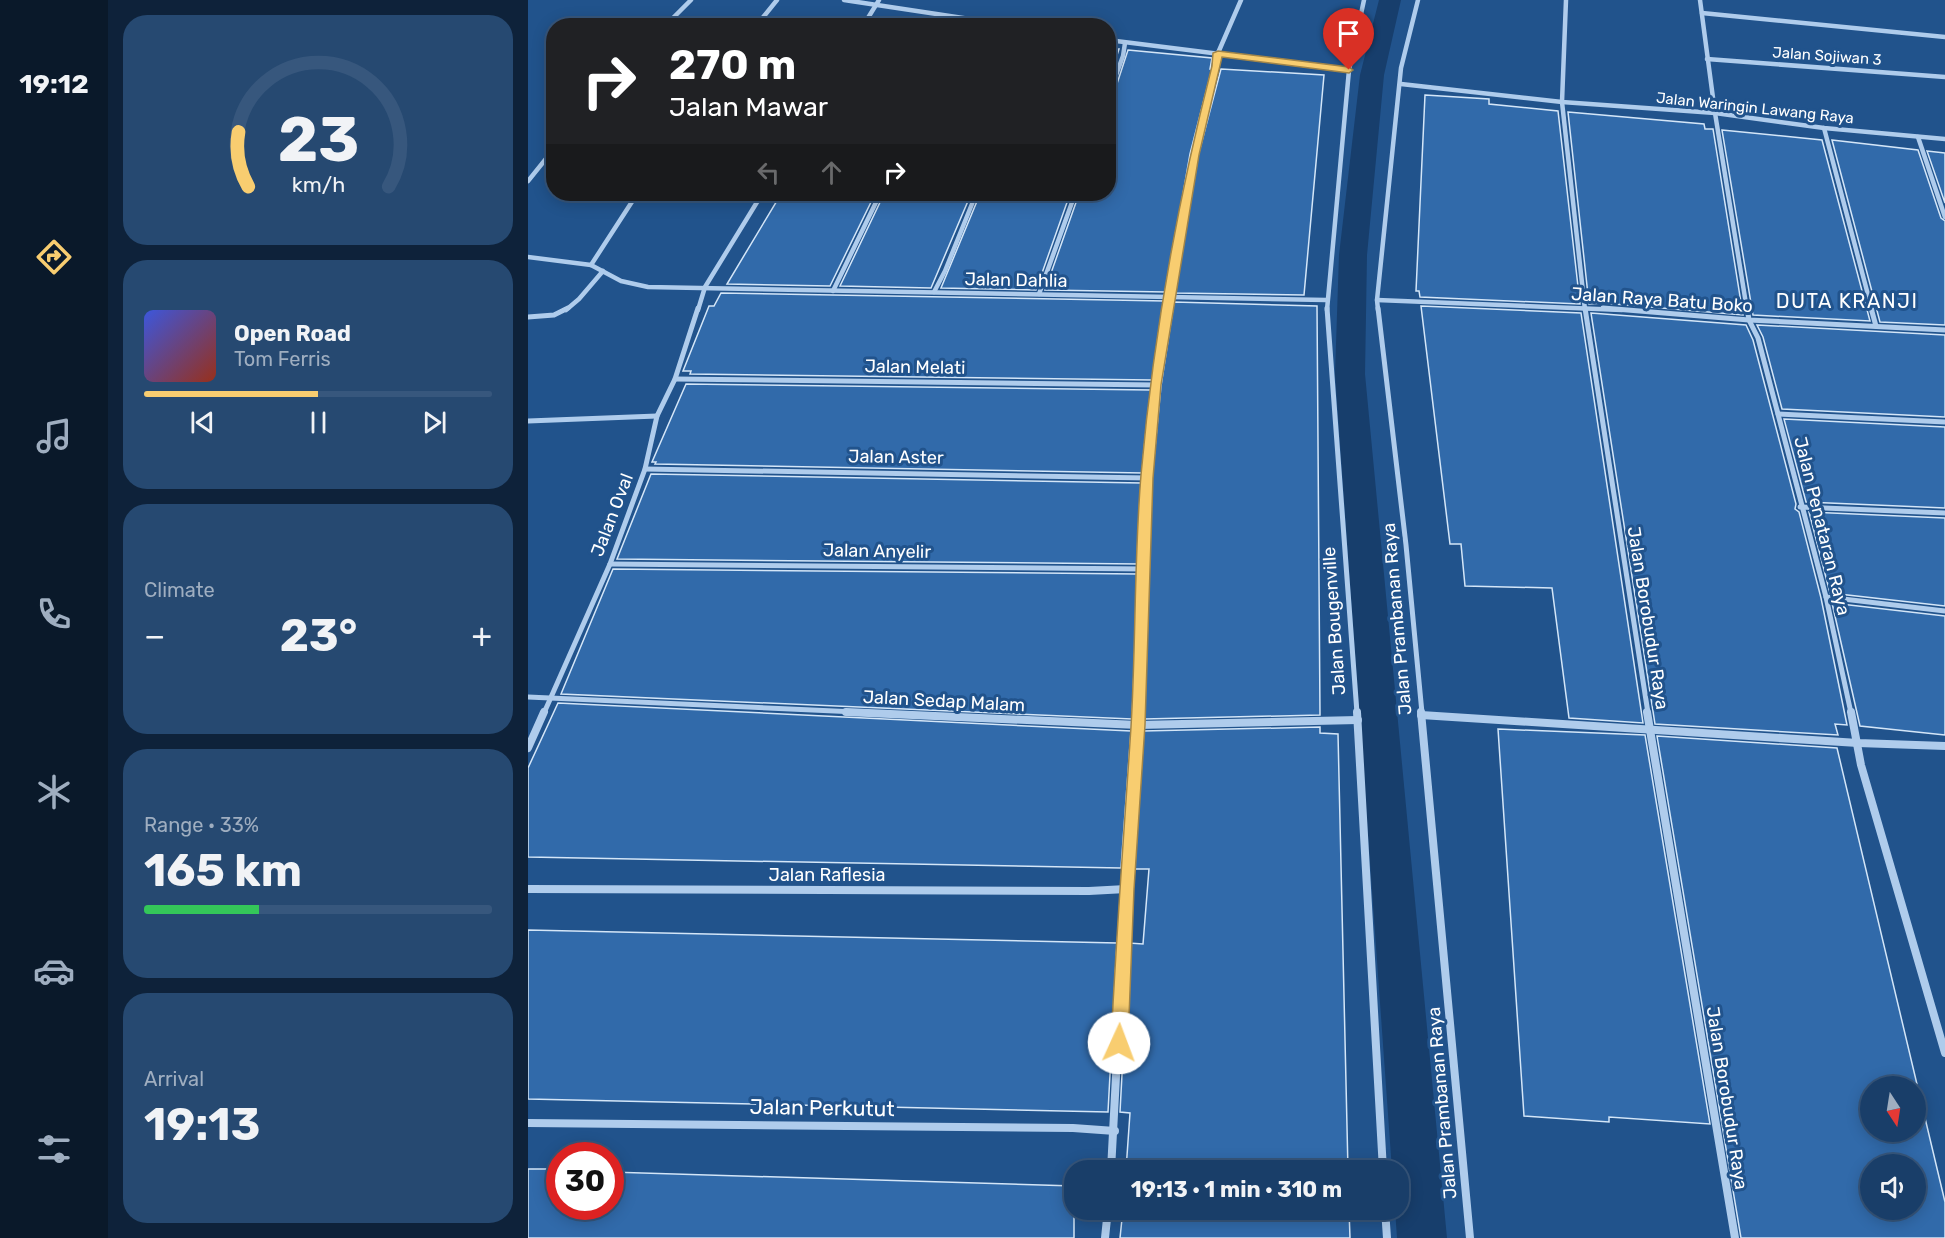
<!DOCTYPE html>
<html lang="en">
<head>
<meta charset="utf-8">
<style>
  body { margin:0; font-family:Rubik,sans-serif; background:#264971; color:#f1f3f6; height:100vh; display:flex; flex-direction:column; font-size:22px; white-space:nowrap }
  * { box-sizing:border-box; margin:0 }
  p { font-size:20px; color:#9faec0 }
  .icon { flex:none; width:33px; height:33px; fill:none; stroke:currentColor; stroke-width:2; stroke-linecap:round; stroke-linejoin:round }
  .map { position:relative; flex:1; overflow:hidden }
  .details { display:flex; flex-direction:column; gap:15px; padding:15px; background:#0e223a; width:420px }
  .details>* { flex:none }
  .top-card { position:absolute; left:18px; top:18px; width:570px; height:183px; border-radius:24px; box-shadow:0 3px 15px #0003,0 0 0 2px #37577d; background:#202124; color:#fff; overflow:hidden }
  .needle { width:39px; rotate:168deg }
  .buttons { position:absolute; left:1332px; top:1076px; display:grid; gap:12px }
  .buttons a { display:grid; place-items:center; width:66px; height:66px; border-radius:50%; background:#193e69; box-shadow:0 3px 15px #0003,0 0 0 2px #37577d; font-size:30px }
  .speed { position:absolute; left:18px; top:1142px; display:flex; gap:12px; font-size:30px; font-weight:700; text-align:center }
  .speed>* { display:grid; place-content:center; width:78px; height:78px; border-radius:50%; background:#193e69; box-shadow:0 3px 15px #0003,0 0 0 2px #37577d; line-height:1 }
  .speed .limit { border:9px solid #d22; background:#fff; color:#111 }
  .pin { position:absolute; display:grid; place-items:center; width:51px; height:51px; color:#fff; margin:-62px -26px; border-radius:50% 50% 50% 0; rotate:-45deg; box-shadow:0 0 6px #0007 }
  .pin .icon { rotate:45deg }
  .me { position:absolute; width:66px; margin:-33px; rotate:2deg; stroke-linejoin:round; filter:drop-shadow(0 0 4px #0008) }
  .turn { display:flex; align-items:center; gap:21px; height:126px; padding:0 24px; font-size:27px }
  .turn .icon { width:78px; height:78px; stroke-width:2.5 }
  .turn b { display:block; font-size:42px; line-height:51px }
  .lanes { display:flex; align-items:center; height:57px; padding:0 24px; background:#0003; justify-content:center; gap:30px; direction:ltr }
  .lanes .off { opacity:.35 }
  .big { font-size:45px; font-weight:700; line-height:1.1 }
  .details .card { flex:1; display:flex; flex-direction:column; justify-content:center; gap:9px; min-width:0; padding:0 21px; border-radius:24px; background:#264971 }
  .details .dial { align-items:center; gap:0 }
  .dial svg { height:156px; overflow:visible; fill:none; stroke:#37577d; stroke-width:7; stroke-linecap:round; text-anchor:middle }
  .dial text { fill:#f1f3f6; stroke:none }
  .song { display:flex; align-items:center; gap:18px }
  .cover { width:72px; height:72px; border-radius:9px; background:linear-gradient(135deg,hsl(230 70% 55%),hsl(10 70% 35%)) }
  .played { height:6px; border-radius:3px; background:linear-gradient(90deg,#f8cd70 50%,#37577d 50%) }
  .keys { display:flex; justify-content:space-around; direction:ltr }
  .heat { display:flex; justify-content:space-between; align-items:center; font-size:33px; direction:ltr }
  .charge { height:9px; border-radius:4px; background:linear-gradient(90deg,#34c759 33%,#37577d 0) }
  .trip { position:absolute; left:536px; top:1160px; width:345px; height:60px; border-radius:24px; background:#193e69; box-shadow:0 3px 15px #0003,0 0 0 2px #37577d; font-weight:700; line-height:60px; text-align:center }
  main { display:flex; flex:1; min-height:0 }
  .menu { display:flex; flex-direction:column; width:108px; justify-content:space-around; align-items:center; background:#0a192a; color:#9faec0 }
  .menu .icon { width:42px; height:42px }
  .menu .on { color:#f8cd70 }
  .menu b { font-size:27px; color:#f1f3f6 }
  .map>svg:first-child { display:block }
</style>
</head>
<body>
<main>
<nav class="menu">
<b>19:12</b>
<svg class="icon on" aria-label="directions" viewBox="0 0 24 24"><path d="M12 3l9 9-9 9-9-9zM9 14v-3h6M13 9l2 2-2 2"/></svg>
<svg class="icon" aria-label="music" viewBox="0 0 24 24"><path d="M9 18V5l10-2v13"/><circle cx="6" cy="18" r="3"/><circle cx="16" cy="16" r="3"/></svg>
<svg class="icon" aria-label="phone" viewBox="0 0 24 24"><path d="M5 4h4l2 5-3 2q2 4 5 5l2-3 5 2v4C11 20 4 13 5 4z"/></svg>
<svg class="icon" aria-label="climate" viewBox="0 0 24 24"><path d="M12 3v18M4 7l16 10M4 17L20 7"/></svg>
<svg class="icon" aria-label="car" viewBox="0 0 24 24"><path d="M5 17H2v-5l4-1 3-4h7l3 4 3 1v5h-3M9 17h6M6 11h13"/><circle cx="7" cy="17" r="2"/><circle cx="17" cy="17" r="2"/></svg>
<svg class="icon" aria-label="filters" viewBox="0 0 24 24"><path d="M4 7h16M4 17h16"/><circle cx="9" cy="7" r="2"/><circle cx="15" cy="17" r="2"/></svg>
</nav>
<section class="details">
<div class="card dial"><svg viewBox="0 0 100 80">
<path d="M14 69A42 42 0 1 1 86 69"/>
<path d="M14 69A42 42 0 0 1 9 41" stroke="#f8cd70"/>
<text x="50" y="56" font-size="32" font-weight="700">23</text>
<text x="50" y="72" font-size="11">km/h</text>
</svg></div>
<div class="card">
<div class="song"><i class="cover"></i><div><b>Open Road</b><p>Tom Ferris</p></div></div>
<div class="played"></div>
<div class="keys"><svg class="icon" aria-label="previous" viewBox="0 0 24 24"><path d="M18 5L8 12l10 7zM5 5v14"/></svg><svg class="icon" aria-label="pause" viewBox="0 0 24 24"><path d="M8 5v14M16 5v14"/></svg><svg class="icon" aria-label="next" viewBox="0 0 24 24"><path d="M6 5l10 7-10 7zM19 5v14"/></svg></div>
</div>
<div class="card"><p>Climate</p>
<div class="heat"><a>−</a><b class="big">23°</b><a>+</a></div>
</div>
<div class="card"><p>Range · 33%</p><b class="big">165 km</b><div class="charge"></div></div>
<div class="card"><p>Arrival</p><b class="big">19:13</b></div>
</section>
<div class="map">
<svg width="1417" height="1238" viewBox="0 0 1417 1238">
  <rect width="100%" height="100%" fill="#21538c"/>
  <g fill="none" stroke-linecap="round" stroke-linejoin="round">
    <path fill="#173e6c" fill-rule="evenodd" d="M851 0H873L856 75 839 255 837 374 919 1238H869L867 1209H870V1170H864L807 374 811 255 832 75Z"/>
  </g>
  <g fill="#316aaa" stroke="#d4e6f8" stroke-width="1.5" fill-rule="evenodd">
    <path d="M580 49H591L580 83Z"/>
    <path d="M600 50 684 58 682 69H684L662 154 638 292 517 290 551 194H580V117L585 102 581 101 584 99Z"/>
    <path d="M693 69 796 75 776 295 647 293 670 156Z"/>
    <path d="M897 95 961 99V104L1030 111 1052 304 892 297 891 291H888Z"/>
    <path d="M1040 112 1176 124 1177 129H1185L1215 315 1075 303 1061 304Z"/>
    <path d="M1194 130 1294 140 1342 321 1225 315Z"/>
    <path d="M1304 140 1390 150 1413 218 1417 221V325L1352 322Z"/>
    <path d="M1399 151 1417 153V203Z"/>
    <path d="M253 194H347L302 286 199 284Z"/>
    <path d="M356 194H443L403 288 312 286Z"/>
    <path d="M452 194H542L508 290 413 288Z"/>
    <path d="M193 293 305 295 637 301 624 380 162 374 163 371H155L181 306H186Z"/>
    <path d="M646 302 789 306 792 715 616 719 624 478 633 386Z"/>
    <path d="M893 306 1053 313 1115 723 1041 718 1024 588 937 586 933 544H922Z"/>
    <path d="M1063 313 1218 325 1225 340 1268 504 1267 509 1271 512 1293 598 1319 725 1307 724 1310 735 1127 724Z"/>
    <path d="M1229 325 1417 335V417L1254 409 1235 337Z"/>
    <path d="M158 384 623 390 615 473 127 464 128 462H124Z"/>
    <path d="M1256 419 1417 427V508L1278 502Z"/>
    <path d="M123 474 614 483 611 564 89 559Z"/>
    <path d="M1281 512 1417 518V606L1302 593Z"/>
    <path d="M85 569 610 574 604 719 33 694Z"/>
    <path d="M1304 603 1417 616V735L1332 726Z"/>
    <path d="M30 703 603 731 593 868 0 857V768Z"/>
    <path d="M792 727V733L810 734 820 1170H598L602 1113 592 1112 601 943 615 944 621 869H605L615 731Z"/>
    <path d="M970 729 1117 735 1182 1124 1081 1117V1122L996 1116Z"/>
    <path d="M1129 736 1309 748 1417 1202V1238H1213ZM1342 1086H1388V1131H1342ZM1342 1164H1388V1209H1342Z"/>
    <path d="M0 930 589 943 580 1112 0 1099Z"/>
    <path d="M0 1169H32V1206H82V1172L546 1186V1238H0Z"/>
    <path d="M595 1209H821L822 1238H592Z"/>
  </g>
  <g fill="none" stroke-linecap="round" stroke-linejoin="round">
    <g stroke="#afccec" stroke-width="4.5">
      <path d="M316 0 488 26"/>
      <path d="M1038 0 1034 102 1057 310"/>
      <path d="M1172 0 1187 113 1219 310"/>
      <path d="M1174 13 1417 37"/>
      <path d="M137 26 163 0"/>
      <path d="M228 26 249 0"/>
      <path d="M335 26 351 0"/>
      <path d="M580 40 821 70"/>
      <path d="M1179 59 1417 77"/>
      <path d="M873 84 1034 102 1187 113 1296 128 1417 139"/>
      <path d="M580 97 595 56 597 43"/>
      <path d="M1296 128 1344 310"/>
      <path d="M1390 137 1417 217"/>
      <path d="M0 181 21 155"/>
      <path d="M0 257 63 265 93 281 120 287 798 300"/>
      <path d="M63 265 109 194"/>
      <path d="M305 291 352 194"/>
      <path d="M406 292 417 271 448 194"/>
      <path d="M511 294 547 194"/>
      <path d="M849 300 1094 310"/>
      <path d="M38 310 51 299 75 271"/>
      <path d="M170 310 177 287 234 194"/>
      <path d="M640 310 666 155 689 66 690 53 713 0"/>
      <path d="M799 310 821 70 836 0"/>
      <path d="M850 310 849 300 873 68 890 0"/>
    </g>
    <g stroke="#afccec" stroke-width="5">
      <path d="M799 308 829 713"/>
      <path d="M850 308 878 545 894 713"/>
      <path d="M1057 308 1120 713"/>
      <path d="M1075 308 1221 320 1417 330"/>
      <path d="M1219 308 1221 320 1230 338 1298 597 1323 713"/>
      <path d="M1343 308 1348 326"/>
      <path d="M0 317 26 315 40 308"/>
      <path d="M147 379 628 385"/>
      <path d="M1250 414 1417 422"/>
      <path d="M0 421 129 416"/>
      <path d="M117 469 619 478"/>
      <path d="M1272 507 1417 513"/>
      <path d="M82 564 616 569"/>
      <path d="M1298 597 1417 611"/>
      <path d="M0 697 351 713"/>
      <path d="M16 713 82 564 117 469 129 416 147 379 170 308"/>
      <path d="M610 713 619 478 628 385 641 308"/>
    </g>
    <g stroke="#afccec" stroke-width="8">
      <path d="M318 712 610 725 830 720"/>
      <path d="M829 712 855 1170"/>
      <path d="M893 712 942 1238"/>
      <path d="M1119 712 1207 1238"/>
      <path d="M1323 712 1333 765 1417 1053"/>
      <path d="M893 715 1330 743 1417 746"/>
      <path d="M0 748 16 712"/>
      <path d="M0 889 561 891 598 889"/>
      <path d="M0 1123 545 1128 587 1131"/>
      <path d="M583 1170 598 889 610 712"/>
      <path d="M857 1209 859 1238"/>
      <path d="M577 1238 580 1209"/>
    </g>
  </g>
  <path fill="#f8cd70" stroke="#a18549" stroke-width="1.5" d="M690 51 821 67 825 70 821 73 694 57 671 155 633 385 625 478 617 725 606 889 600 1043 597 1049 591 1052 585 1049 583 1043C588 937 596 832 603 727 608 643 606 558 613 475 625 337 650 199 684 66L685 53Z"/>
  <g text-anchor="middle" stroke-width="6" stroke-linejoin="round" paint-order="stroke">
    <g font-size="15" fill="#fff" stroke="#21538c">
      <text transform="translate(1299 56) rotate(4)" y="5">Jalan Sojiwan 3</text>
      <text transform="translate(1227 108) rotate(6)" y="5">Jalan Waringin Lawang Raya</text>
    </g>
    <g font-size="18" fill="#fff" stroke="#21538c">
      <text transform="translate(488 280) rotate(1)" y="6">Jalan Dahlia</text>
      <text transform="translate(1134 300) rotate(4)" y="6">Jalan Raya Batu Boko</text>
      <text transform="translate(387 367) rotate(1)" y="6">Jalan Melati</text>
      <text transform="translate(368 457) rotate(1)" y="6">Jalan Aster</text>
      <text transform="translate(84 515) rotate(-69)" y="6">Jalan Oval</text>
      <text transform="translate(1294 526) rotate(76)" y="6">Jalan Penataran Raya</text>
      <text transform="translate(349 551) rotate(1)" y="6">Jalan Anyelir</text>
      <text transform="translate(1120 618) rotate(81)" y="6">Jalan Borobudur Raya</text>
      <text transform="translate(869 619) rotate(-95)" y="6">Jalan Prambanan Raya</text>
      <text transform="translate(806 621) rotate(-94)" y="6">Jalan Bougenville</text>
      <text transform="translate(416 701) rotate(3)" y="6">Jalan Sedap Malam</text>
      <text x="299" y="881">Jalan Raflesia</text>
      <text transform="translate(1199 1098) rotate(81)" y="6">Jalan Borobudur Raya</text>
      <text transform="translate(914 1103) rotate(-95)" y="6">Jalan Prambanan Raya</text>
    </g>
    <g font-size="20" letter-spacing="1.5" fill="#fff" stroke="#21538c">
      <text x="1319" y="308">DUTA KRANJI</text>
    </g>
    <g font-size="21" fill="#fff" stroke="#21538c">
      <text transform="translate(294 1108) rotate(1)" y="7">Jalan Perkutut</text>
    </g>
  </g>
</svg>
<div class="buttons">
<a><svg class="needle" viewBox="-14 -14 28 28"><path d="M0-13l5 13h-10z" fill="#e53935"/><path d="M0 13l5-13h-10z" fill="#9faec0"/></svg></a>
<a><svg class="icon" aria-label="sound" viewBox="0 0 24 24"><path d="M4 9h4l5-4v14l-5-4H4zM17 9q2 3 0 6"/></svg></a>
</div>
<div class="speed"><div class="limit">30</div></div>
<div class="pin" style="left:821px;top:70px;background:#d93025"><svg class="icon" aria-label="arrive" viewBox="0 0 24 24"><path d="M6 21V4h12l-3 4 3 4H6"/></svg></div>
<svg class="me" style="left:591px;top:1043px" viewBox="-20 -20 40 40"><circle r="19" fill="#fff"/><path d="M0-13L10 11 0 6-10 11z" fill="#f8cd70"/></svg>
<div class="trip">19:13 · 1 min · 310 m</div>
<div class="top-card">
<div class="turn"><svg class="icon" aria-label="right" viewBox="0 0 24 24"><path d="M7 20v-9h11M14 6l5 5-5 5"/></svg><div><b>270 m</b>Jalan Mawar</div></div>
<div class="lanes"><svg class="icon off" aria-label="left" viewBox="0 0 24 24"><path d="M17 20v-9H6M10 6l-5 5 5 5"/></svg><svg class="icon off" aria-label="ahead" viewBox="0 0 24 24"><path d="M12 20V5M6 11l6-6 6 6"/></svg><svg class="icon" aria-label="right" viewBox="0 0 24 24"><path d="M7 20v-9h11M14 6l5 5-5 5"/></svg></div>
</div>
</div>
</main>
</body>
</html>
